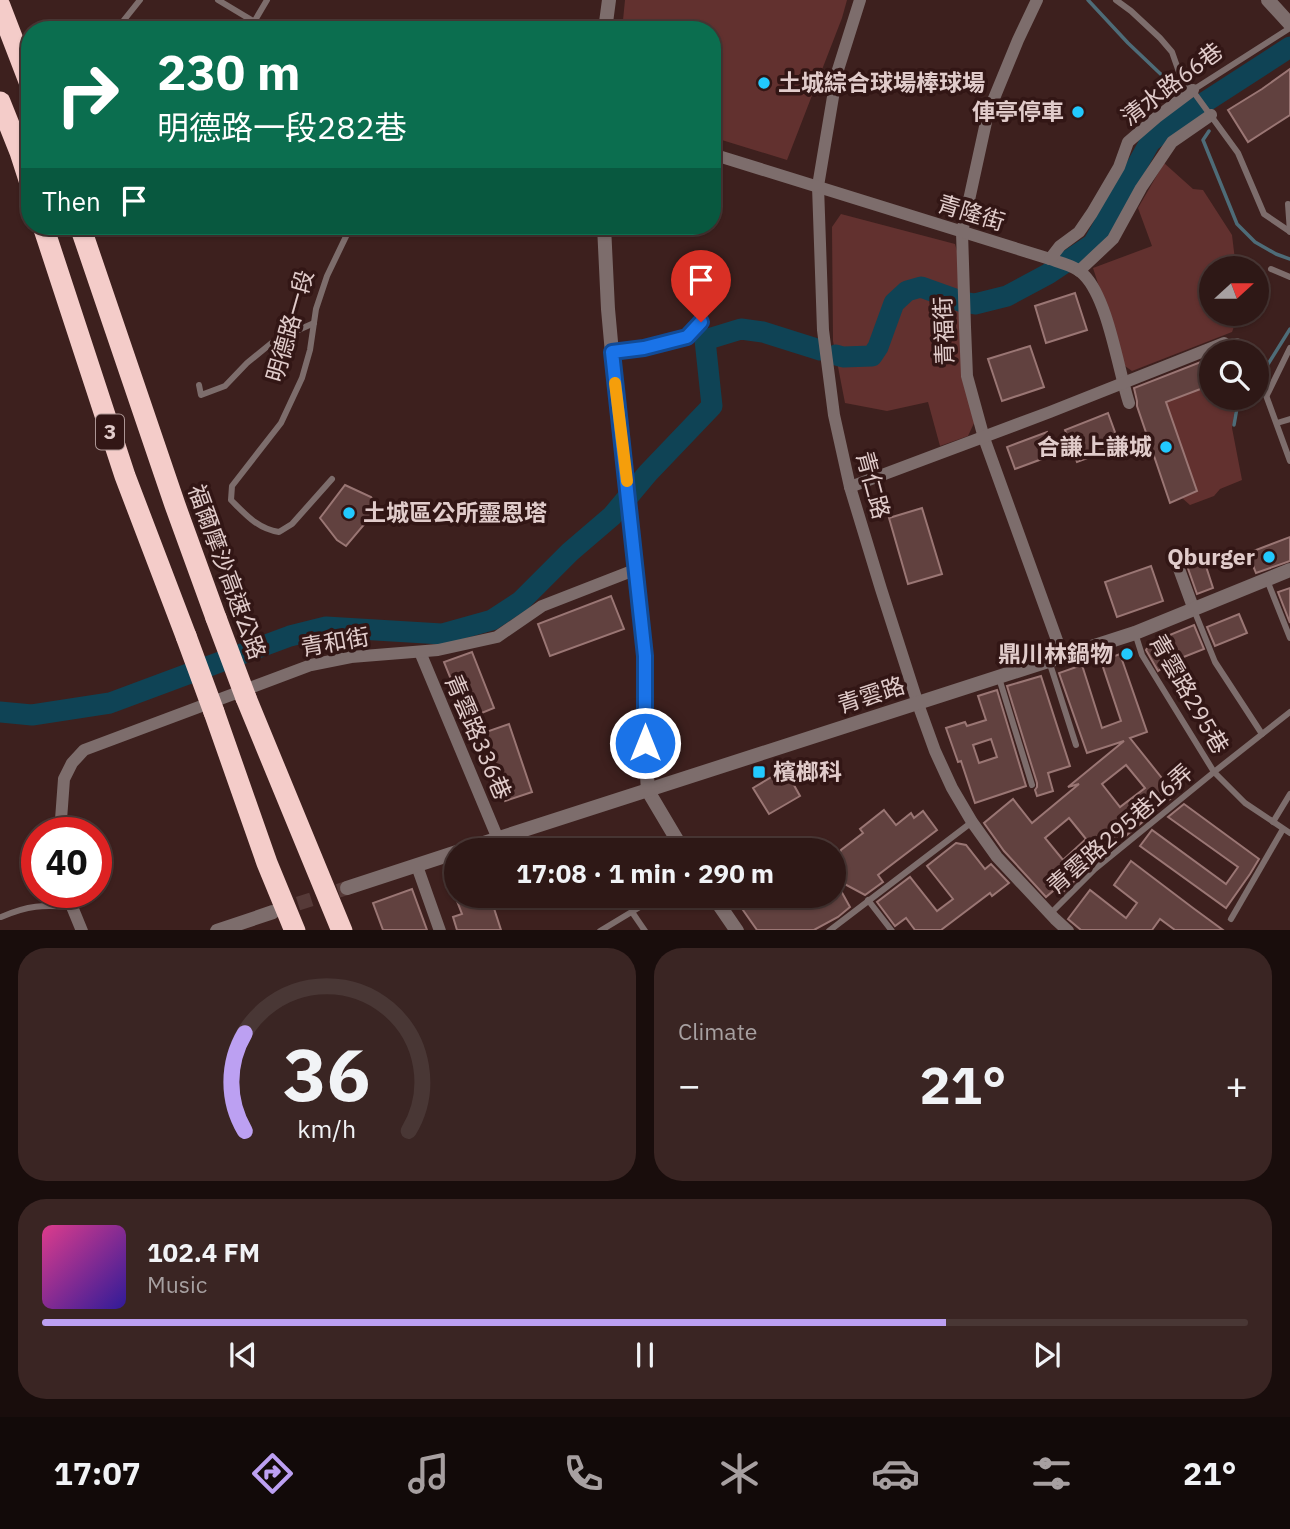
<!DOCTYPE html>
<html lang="en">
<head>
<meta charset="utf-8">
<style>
  body { margin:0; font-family:"IBM Plex Sans","Noto Sans TC",sans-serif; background:#3a2523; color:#f1f3f6; height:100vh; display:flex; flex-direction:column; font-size:26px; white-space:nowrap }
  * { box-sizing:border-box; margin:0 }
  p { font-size:23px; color:#a7a0a1 }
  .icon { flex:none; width:38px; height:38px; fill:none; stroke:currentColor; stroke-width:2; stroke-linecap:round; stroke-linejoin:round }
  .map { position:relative; height:930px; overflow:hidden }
  .side { display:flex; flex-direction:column; gap:18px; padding:18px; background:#190d0c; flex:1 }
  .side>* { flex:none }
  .guide { position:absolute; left:21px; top:21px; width:700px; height:214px; border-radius:28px; box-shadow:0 2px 5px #0004,0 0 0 2px #493735; background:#0b6e4f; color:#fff; overflow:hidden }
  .needle { width:46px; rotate:69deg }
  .fabs { position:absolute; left:1199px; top:256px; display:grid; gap:14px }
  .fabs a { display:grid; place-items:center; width:70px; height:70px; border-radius:50%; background:#2e1816; box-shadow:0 2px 5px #0004,0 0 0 2px #493735; font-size:35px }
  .speed { position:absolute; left:21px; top:817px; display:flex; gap:14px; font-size:35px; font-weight:700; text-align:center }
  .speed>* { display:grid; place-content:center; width:91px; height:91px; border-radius:50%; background:#2e1816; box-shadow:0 2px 5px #0004,0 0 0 2px #493735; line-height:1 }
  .speed .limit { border:10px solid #d22; background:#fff; color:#111 }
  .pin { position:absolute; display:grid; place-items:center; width:60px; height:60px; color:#fff; margin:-72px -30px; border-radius:50% 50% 50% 0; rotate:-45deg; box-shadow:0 0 7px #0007 }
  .pin .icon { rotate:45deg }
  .me { position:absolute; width:77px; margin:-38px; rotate:0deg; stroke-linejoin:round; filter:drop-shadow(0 0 5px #0008) }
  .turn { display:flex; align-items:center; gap:24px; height:147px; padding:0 21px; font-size:32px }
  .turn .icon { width:91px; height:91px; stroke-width:2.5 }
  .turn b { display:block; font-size:49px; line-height:60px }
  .then { display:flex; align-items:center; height:66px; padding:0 21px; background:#0003; gap:14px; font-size:26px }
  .big { font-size:52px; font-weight:700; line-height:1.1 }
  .side .tile { flex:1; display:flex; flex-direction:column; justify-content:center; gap:10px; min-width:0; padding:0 24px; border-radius:28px; background:#3a2523 }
  .side .dial { align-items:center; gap:0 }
  .dial svg { height:182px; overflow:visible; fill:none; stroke:#493735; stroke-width:7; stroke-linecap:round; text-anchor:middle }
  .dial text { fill:#f1f3f6; stroke:none }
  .song { display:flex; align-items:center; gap:21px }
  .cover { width:84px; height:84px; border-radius:10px; background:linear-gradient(135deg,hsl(330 70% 55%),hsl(250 70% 35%)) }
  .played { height:7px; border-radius:4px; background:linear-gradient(90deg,#bca0f2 75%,#493735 75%) }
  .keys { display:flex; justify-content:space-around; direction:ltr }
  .heat { display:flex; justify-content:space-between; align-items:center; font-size:38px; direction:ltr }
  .side .tiles { flex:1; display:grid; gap:18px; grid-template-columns:1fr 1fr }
  .tile:last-child { grid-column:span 2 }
  .trip { position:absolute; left:444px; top:838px; width:402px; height:70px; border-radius:35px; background:#2e1816; box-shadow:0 2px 5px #0004,0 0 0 2px #493735; font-weight:700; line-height:70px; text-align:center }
  .menu { display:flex; height:112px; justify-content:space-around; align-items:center; background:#120a09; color:#a7a0a1 }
  .menu .icon { width:49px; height:49px }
  .menu .current { color:#bca0f2 }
  .menu b { font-size:32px; color:#f1f3f6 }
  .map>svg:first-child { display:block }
</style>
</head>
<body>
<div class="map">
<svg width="1290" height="931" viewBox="0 0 1290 931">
  <rect width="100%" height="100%" fill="#3d201e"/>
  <g fill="#62312f">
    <path d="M625 0H847L842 18 787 160 712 137V30H622Z"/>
    <path d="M1164 163 1193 189 1203 190 1232 235 1236 268H1211V313H1239L1232 332 1132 371 1125 366 1093 268 1152 246 1138 208Z"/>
    <path d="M841 214 955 244 957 251 975 421 968 436 940 446 928 402 887 411 845 403 833 341 832 227Z"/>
    <path d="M1211 385V397H1238L1236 400 1232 428 1242 480 1220 489 1214 496 1190 505 1182 498 1197 491 1166 402Z"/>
  </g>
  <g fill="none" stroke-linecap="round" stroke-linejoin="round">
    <g stroke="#4e6c78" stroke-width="3.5">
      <path d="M1088 0 1128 43 1169 82"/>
      <path d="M1209 131 1203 140 1237 224 1255 242 1276 254 1290 259"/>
      <path d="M1265 369 1290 329"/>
      <path d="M1234 425 1238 402 1242 397"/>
    </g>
    <g stroke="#0f4355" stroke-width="21">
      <path d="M836 355 843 357 872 356 878 347 894 303 907 291 921 287 963 302 975 304 1007 296 1048 274 1093 244 1150 142 1185 115 1290 47"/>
      <path d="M0 712 32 715 110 703 290 636 326 627 442 634 492 620 521 601 570 552 612 516 648 473 712 406 705 340 741 329 763 332 820 350"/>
    </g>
  </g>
  <g fill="#61413f" stroke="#9a7674" stroke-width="2" fill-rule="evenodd">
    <path d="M1290 69V115L1248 142 1228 110 1262 89Z"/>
    <path d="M1075 293 1087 330 1046 343 1035 306Z"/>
    <path d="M1030 346 1044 387 1002 401 988 359Z"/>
    <path d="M1211 358V385L1166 402 1197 491 1170 503 1137 406V401L1134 388Z"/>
    <path d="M1108 413 1120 446 1077 462 1065 430Z"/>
    <path d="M1047 432 1052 447 1040 451 1042 459 1015 469 1007 447Z"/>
    <path d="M345 485 371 497 378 508 346 546 337 540 320 518Z"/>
    <path d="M922 508 942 574 908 584 889 518Z"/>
    <path d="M1290 537V561L1256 573 1248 553Z"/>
    <path d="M1202 554 1213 588 1197 594 1185 560Z"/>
    <path d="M1151 566 1163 601 1117 617 1105 582Z"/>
    <path d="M1290 588V623L1278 592Z"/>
    <path d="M611 596 624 629 550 656 538 624Z"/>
    <path d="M1239 614 1247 633 1215 646 1207 627Z"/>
    <path d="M1194 625 1204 649 1171 662 1158 671 1146 650 1150 643Z"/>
    <path d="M472 652 494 708 467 719 444 662Z"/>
    <path d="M1120 654 1147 732 1130 738 1169 787 1164 791 1170 799 1091 865 1064 891 1060 885 1046 897 1004 851 984 823 1013 799 1032 823 1079 784 1068 787 1124 741 1087 753 1059 673 1082 665 1102 728 1121 721 1101 661ZM1126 765 1145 788 1120 807 1102 784ZM1069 818 1086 839 1063 860 1045 838Z"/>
    <path d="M1041 676 1070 766 1048 773 1053 791 1037 796 1035 790 1037 787V783L1007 686Z"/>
    <path d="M997 690 1026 786 975 803 961 761 958 762 946 728 965 722 967 726 986 720 978 696ZM991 739 997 757 979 763 973 745Z"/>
    <path d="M509 724 532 792 505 801 483 733Z"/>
    <path d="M785 769 800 796 769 814 753 788Z"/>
    <path d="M1184 804 1259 859 1250 874 1226 908 1140 846 1152 830 1226 884 1238 867 1168 817Z"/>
    <path d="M884 810 896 825 911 813 914 818 923 811 937 830 878 875 883 882 865 895 835 879V864L841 850 863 833 860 829Z"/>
    <path d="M956 843 966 845 985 869 991 864 1009 883 992 896 990 893 941 930H915L906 918 895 926 877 902 910 877 937 911 953 899 927 866Z"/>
    <path d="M1131 861 1193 908 1223 930H1175L1160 919 1152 930H1081L1068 919 1090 890 1126 918 1137 903 1114 885Z"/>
    <path d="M835 880 850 907 838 917 814 930H757L736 900 742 896H835Z"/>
    <path d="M412 889 427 930H383L373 903Z"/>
    <path d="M455 896H490L501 930H457L453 917 462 914Z"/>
  </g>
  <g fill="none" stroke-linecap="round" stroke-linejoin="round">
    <path stroke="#563a38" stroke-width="14" stroke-dasharray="14 7" stroke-linecap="butt" d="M278 910 347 888"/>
    <g stroke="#7d6d6c" stroke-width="6">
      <path d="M218 0 268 30"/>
      <path d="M1116 0 1131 11 1160 38 1172 52 1179 72 1238 153 1264 214 1289 231"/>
      <path d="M254 22 267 0"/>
      <path d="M116 30 140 0"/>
      <path d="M1193 90 1290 28"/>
      <path d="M1288 204 1290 232"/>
      <path d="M1271 269 1290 277"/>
      <path d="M1224 343 1237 341 1246 345 1250 352"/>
      <path d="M613 352 644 348 687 337 701 322"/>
      <path d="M1256 368 1290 461"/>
      <path d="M199 385 201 395 225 386 247 363 274 341 314 323"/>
      <path d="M1267 395 1290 348"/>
      <path d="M1277 423 1290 419"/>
      <path d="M332 479 292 524 279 532C258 529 246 515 231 500L232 486 281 423 302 378 310 350 316 309 327 276 351 226"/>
      <path d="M1267 580 1290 638"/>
      <path d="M1194 610 1215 662 1262 734"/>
      <path d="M1135 633 1142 655 1214 772 1245 803 1290 833"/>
      <path d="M1049 661 1076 745"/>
      <path d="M999 678 1032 785"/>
      <path d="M1273 822 1290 794"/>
      <path d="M868 900 892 931"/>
      <path d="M632 912 645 931"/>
      <path d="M1050 914 1095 869 1214 772 1290 712"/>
      <path d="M1 917C29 905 42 905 72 907"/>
      <path d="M1231 919 1283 829"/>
      <path d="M600 931 658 896"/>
      <path d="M829 931 972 822"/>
    </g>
    <g stroke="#7d6d6c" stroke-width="12">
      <path d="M860 0 837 73 818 186 823 330 834 415 850 487 881 589 918 704 935 751 952 788 972 822 997 857 1055 919 1068 931"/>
      <path d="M1037 0 1018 40 988 113 962 232 965 327 967 376 984 438 1063 657"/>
      <path d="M712 154 1050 259C1060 263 1077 266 1084 275 1108 299 1118 369 1129 403"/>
      <path d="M1050 259 1060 246 1079 232 1092 213 1119 167 1128 142 1157 117 1193 90"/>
      <path d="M1079 271 1113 239 1141 188 1172 142 1211 115"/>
      <path d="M850 487 1050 412 1224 343"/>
      <path d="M1175 558 1194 610"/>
      <path d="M420 652 498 839"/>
      <path d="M60 833 64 779 72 763 84 750 311 665 351 657 438 650 497 637 542 606 637 569"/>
      <path d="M417 866 440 931"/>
      <path d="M66 892 82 931"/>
    </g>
    <g stroke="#7d6d6c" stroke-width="14">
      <path d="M1268 0 1290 24"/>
      <path d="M605 30 609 0"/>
      <path d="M604 226 608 309 612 353 645 656V743L648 791 683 850"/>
      <path d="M462 850 1135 633 1290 570"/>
      <path d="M347 888 457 852"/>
      <path d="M713 896 737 931"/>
      <path d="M217 931 273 912"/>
    </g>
    <g stroke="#f4ccc9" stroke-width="21">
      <path d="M0 6 30 84"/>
      <path d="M0 102 20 152 30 183"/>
      <path d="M43 226 125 476 186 636"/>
      <path d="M80 226 175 505 216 618"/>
      <path d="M246 698 342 931"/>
      <path d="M214 712 267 863 295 931"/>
    </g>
    <g stroke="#f4ccc9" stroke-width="21">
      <path d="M216 618 246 698"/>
      <path d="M186 636 214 712"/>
    </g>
  </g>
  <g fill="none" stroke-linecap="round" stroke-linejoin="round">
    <g stroke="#114b97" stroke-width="18">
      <path id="route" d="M645 743V656L612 352 644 348 687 337 701 322"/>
    </g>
    <use href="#route" stroke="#1a73e8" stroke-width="12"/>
    <path stroke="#f59e0b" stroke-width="12" d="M615 383 627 481"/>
  </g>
  <g fill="#22c9fe" stroke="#321615" stroke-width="2.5">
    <circle cx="764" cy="83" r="7"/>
    <circle cx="1078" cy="112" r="7"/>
    <circle cx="1166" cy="447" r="7"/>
    <circle cx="349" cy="513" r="7"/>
    <circle cx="1269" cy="557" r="7"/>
    <circle cx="1127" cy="654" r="7"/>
    <rect x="752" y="765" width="14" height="14" rx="3.5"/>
  </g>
  <g text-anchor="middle" stroke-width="7" stroke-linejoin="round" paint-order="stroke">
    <rect fill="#321615" stroke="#ac9594" stroke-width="2" x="96" y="414.5" width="28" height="35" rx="5"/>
    <g font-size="21" font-weight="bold" fill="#e1cccb">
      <text x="110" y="439">3</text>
    </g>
    <g font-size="23" font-weight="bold" fill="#e1cccb" stroke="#321615" text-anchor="end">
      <text x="778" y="91" text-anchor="start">土城綜合球場棒球場</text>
      <text x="1064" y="120">俥亭停車</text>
      <text x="1152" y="455">合謙上謙城</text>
      <text x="363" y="521" text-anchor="start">土城區公所靈恩塔</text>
      <text x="1255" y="565">Qburger</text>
      <text x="1113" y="662">鼎川林鍋物</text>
      <text x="773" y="780" text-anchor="start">檳榔科</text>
    </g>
    <g font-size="23" fill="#e1cccb" stroke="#321615">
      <text transform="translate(1172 84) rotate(-37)" y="8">清水路66巷</text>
      <text transform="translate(971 213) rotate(17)" y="8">青隆街</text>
      <text transform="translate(290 326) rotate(-74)" y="8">明德路一段</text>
      <text transform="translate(944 331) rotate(-92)" y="8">青福街</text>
      <text transform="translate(873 485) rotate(75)" y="8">青仁路</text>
      <text transform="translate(227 572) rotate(70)" y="8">福爾摩沙高速公路</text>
      <text transform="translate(335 642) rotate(-10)" y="8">青和街</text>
      <text transform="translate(1189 694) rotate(60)" y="8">青雲路295巷</text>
      <text transform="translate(871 695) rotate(-18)" y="8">青雲路</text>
      <text transform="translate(478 737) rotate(67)" y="8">青雲路336巷</text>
      <text transform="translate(1120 829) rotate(-41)" y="8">青雲路295巷16弄</text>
    </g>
  </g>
</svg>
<div class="fabs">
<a><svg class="needle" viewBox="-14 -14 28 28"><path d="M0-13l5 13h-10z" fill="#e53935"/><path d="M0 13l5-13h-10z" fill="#a7a0a1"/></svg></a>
<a><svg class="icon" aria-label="search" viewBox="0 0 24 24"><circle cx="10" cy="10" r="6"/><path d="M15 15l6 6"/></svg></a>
</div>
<div class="speed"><div class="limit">40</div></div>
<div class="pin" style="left:701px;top:322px;background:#d93025"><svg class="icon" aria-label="arrive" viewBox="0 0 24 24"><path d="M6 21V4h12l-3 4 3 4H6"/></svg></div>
<svg class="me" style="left:645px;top:743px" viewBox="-20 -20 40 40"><circle r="17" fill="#1a73e8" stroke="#fff" stroke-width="3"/><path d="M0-11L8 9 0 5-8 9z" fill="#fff"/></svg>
<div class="trip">17:08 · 1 min · 290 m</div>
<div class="guide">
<div class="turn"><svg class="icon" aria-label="right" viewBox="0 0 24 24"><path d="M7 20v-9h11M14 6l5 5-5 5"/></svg><div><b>230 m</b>明德路一段282巷</div></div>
<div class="then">Then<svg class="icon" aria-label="arrive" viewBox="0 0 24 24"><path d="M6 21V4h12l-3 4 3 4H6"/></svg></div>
</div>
</div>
<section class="side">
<div class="tiles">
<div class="tile dial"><svg viewBox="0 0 100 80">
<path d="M14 69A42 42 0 1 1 86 69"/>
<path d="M14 69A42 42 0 0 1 14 26" stroke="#bca0f2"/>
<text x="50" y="56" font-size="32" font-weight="700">36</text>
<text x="50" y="72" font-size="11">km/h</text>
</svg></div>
<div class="tile"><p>Climate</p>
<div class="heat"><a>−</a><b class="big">21°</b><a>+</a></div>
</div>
<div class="tile">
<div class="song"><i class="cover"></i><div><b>102.4 FM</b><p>Music</p></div></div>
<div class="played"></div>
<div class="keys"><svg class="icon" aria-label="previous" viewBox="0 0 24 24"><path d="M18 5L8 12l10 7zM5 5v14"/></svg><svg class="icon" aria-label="pause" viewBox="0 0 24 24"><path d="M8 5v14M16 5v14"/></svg><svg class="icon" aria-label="next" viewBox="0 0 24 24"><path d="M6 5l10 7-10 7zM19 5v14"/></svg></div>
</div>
</div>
</section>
<nav class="menu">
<b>17:07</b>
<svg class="icon current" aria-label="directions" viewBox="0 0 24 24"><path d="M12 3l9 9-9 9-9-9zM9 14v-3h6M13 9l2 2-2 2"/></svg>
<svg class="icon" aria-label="music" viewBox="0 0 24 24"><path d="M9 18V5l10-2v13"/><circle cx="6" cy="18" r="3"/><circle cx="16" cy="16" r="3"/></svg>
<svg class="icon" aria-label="phone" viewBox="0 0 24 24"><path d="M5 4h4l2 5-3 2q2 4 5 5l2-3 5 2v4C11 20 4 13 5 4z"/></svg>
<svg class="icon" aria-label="climate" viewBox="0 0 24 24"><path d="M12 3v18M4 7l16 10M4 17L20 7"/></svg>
<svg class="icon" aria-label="car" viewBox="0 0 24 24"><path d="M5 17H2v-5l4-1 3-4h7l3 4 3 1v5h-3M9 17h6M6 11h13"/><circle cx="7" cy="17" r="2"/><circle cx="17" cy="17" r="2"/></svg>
<svg class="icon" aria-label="filters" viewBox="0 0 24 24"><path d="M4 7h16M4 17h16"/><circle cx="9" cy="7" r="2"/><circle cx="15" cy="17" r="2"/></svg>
<b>21°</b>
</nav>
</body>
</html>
